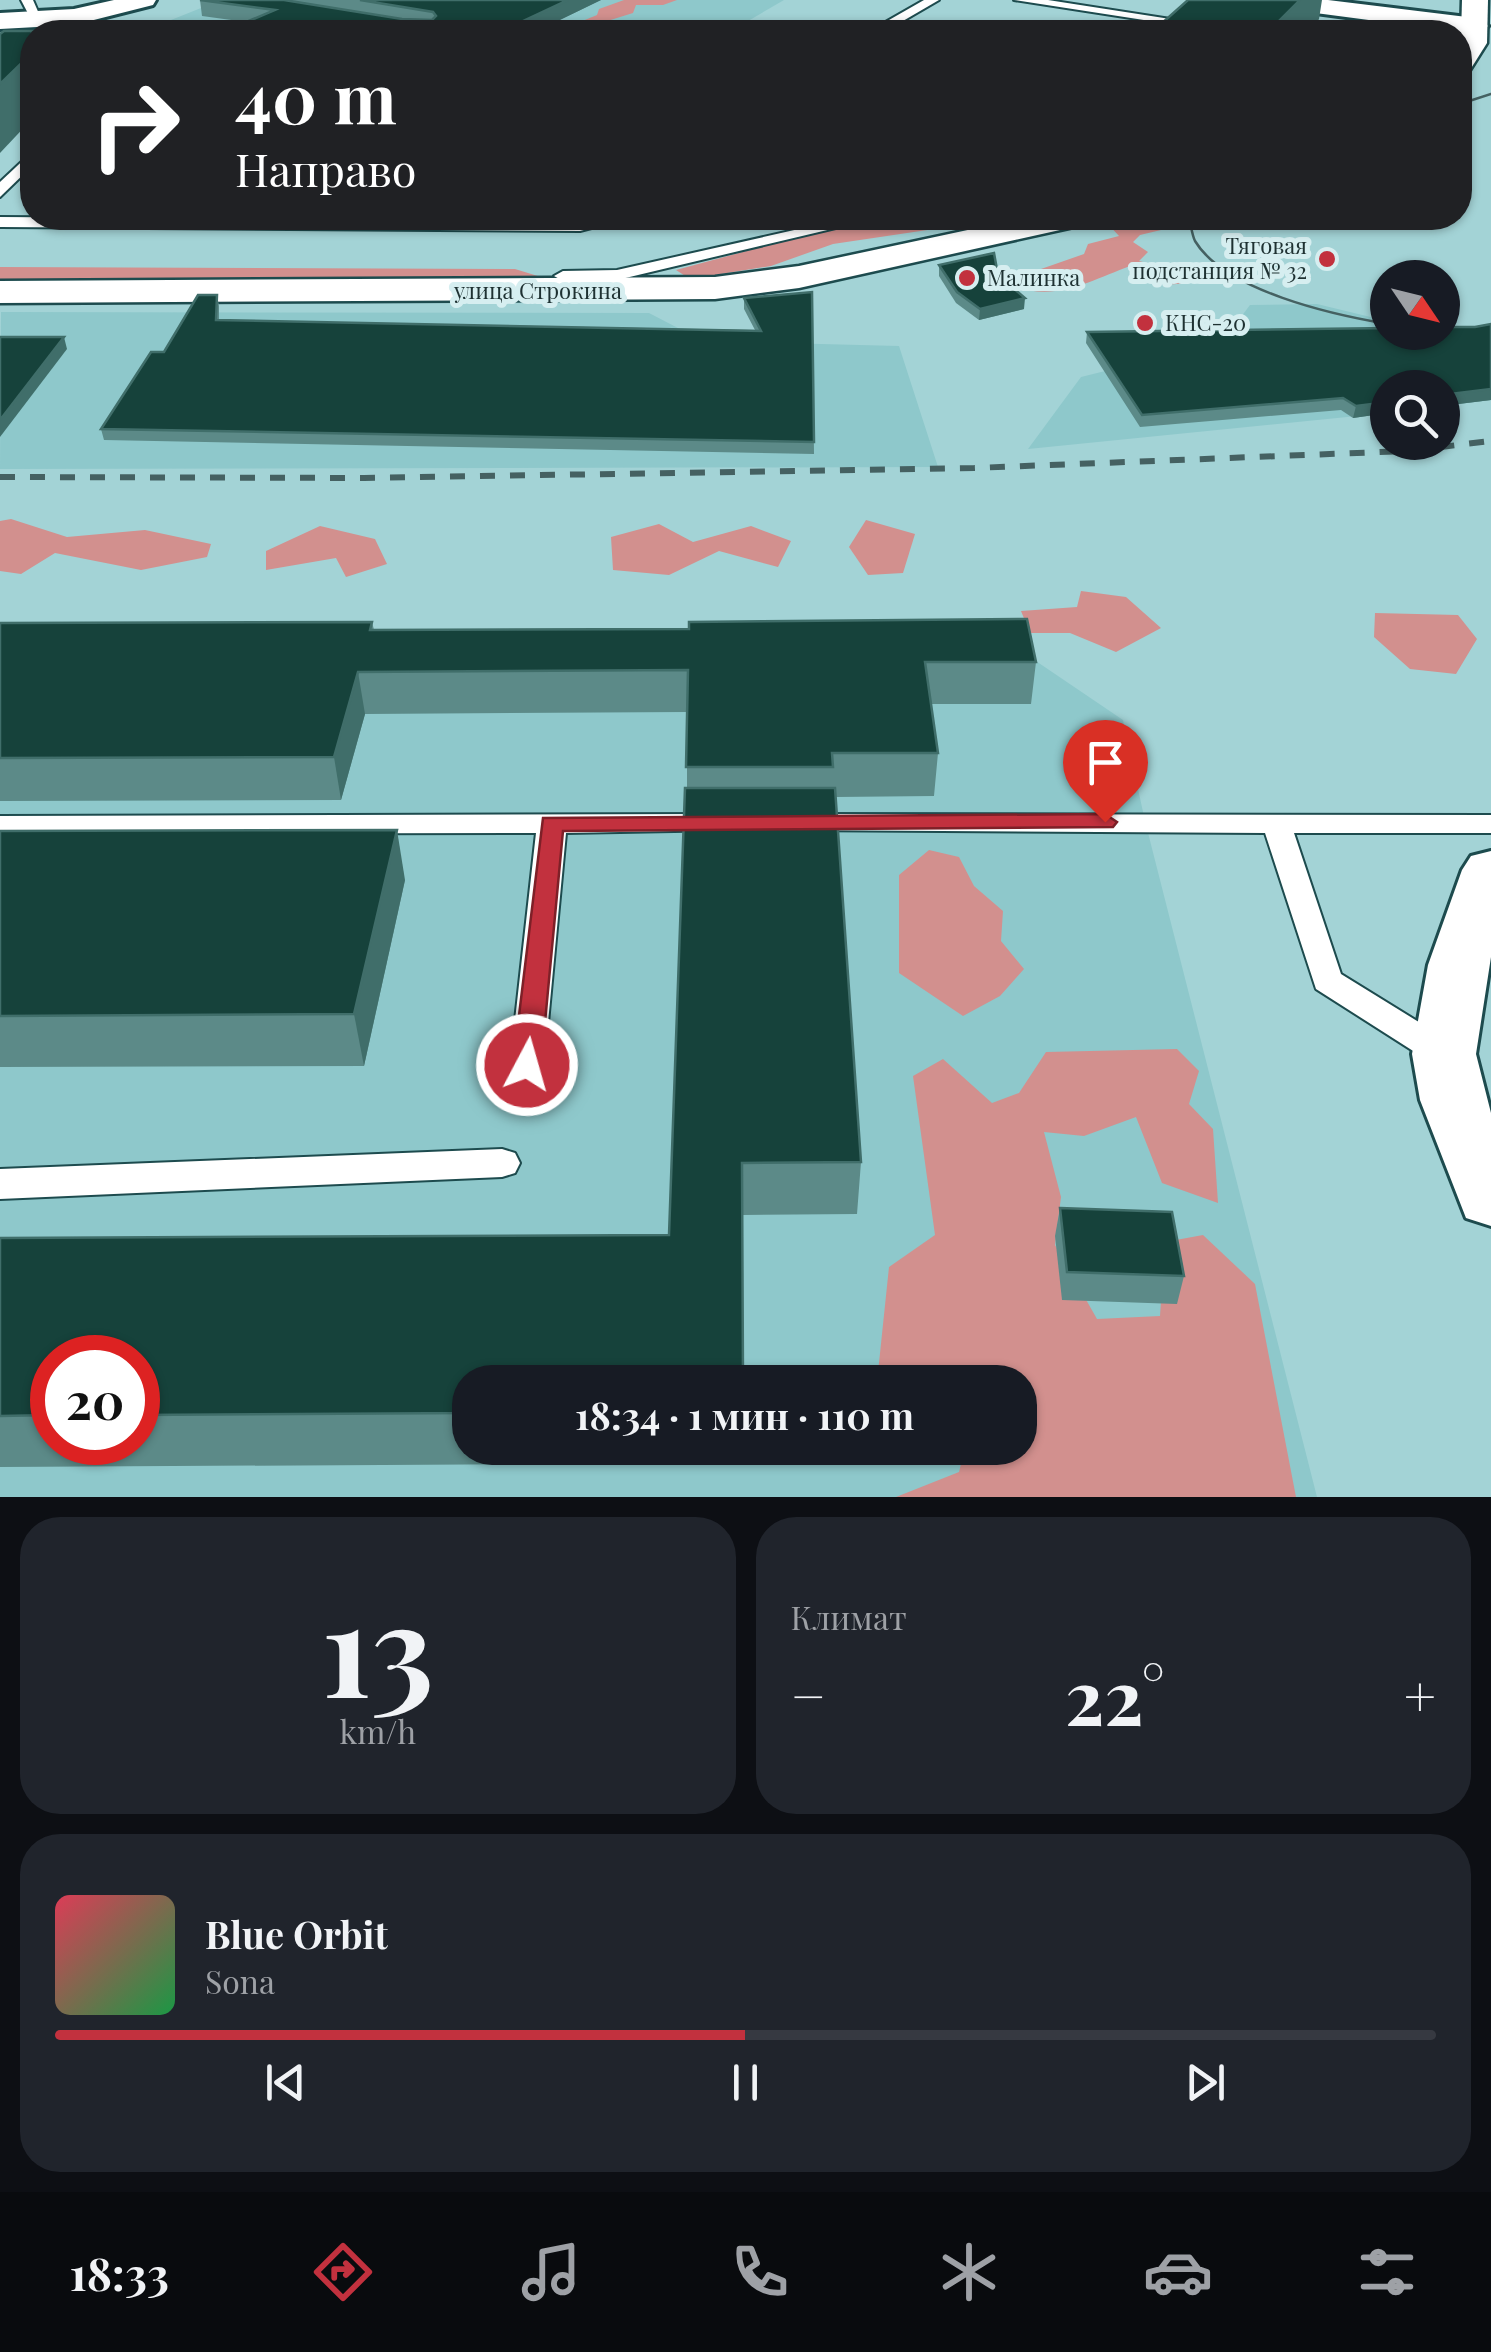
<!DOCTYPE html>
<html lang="ru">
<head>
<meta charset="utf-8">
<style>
  body { margin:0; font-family:"Playfair Display",serif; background:#20242c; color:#f1f3f6; height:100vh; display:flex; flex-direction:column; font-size:38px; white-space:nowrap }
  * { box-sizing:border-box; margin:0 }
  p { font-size:32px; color:#9ea1a6 }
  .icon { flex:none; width:55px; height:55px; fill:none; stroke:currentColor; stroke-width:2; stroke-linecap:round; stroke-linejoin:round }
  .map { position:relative; height:1497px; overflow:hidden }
  .panel { display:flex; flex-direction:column; gap:20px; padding:20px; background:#0d0f14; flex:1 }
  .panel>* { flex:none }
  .guide { position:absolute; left:20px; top:20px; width:1452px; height:210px; border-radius:40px; box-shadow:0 2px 8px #0004; background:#202124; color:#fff; overflow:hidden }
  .needle { width:65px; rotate:125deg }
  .tools { position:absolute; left:1370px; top:260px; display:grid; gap:20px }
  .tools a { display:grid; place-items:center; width:90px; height:90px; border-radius:50%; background:#171b24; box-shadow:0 2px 8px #0004; font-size:50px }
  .speed { position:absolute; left:30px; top:1335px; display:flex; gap:20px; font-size:50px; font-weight:700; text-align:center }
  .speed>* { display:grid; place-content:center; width:130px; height:130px; border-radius:50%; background:#171b24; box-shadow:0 2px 8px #0004; line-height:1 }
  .speed .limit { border:15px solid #d22; background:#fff; color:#111 }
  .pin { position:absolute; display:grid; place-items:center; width:85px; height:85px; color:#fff; margin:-102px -42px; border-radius:50% 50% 50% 0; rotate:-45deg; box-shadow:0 0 10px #0007 }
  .pin .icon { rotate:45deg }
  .me { position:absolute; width:110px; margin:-55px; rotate:6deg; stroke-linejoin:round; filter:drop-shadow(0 0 8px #0008) }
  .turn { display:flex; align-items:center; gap:35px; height:210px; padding:0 50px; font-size:45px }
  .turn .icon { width:130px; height:130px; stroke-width:2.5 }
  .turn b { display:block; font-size:70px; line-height:85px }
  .big { font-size:75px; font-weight:700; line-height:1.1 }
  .panel .widget { flex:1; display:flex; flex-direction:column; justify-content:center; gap:15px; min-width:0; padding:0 35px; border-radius:40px; background:#20242c }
  .panel .dial { align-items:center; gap:0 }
  .dial b { font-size:130px; line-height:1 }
  .song { display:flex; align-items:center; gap:30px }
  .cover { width:120px; height:120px; border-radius:15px; background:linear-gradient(135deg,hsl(350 70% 55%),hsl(140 70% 35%)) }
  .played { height:10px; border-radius:5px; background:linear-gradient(90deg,#c2313e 50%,#363941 50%) }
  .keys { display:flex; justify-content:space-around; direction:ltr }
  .heat { display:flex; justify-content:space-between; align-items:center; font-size:55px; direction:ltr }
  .panel .tiles { flex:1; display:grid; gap:20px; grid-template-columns:1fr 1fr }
  .widget:last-child { grid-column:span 2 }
  .trip { position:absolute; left:452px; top:1365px; width:585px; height:100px; border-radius:40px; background:#171b24; box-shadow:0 2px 8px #0004; font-weight:700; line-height:100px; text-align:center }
  .dock { display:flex; height:160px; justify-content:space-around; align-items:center; background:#090b0e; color:#9ea1a6 }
  .dock .icon { width:70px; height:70px }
  .dock .active { color:#c2313e }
  .dock b { font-size:45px; color:#f1f3f6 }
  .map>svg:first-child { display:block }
</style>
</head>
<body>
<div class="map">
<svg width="1491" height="1497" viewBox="0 0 1491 1497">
  <rect width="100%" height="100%" fill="#a3d3d6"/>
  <g fill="#8ec8cb" fill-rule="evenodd">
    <path d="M221 0H784L729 32H141Z"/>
    <path d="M1317 304 1387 321 1388 332 1491 328V400L1443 406 1442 388H1388L1387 413 1028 449 1081 377 1222 342 1250 305Z"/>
    <path d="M1 312 649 313 703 341 899 346 938 467 0 469Z"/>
    <path d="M0 654 1027 655 1123 720 1145 821 1317 1497H0ZM52 1358H138V1442H52ZM470 1382H1020V1448H470Z"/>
  </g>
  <g fill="#d2908e">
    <path d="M624 0H677L663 5H636L633 13 572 32 563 29 597 15 599 9Z"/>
    <path d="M895 218H966L934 229 833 244 771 266 690 279 676 270 828 229Z"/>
    <path d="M1126 218 1159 221 1161 230 1140 235 1133 242 1148 252 1139 261 1179 271 1187 281C1168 291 1147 276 1130 266 1092 280 1051 304 1012 284L1019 272 1041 269 1084 254 1088 244 1119 236 1108 224Z"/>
    <path d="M0 267 515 269 541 277 528 286 218 285 200 278 169 284H0Z"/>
    <path d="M11 519 67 537 145 530 211 544 207 557 141 570 55 553 21 574 0 571V521Z"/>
    <path d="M866 520 915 534 903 573 868 575 849 547Z"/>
    <path d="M659 524 693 542 751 526 791 541 778 567 719 551 669 575 613 570 611 537Z"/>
    <path d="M320 526 375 539 387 564 346 577 336 558 266 570V551Z"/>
    <path d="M1081 591 1126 597 1161 628 1116 652 1070 633H1030L1021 611 1077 607Z"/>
    <path d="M1375 613 1458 615 1477 639 1456 674 1410 669 1374 637Z"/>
    <path d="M929 850 959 857 974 886 1003 911 1001 941 1024 969 1000 996 963 1016 899 973V875Z"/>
    <path d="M1177 1049 1199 1071 1189 1104 1213 1129 1218 1203 1162 1183 1136 1117 1084 1136 1044 1132 1061 1197 1055 1245 1097 1319 1160 1316 1165 1242 1203 1235 1255 1284 1296 1497H896L959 1472 965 1448H1020V1382H877L889 1267 935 1235 913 1076 943 1059 992 1103 1019 1093 1046 1052Z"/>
  </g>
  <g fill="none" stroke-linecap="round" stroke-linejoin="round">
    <g stroke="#1d4b4e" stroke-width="4">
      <g id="service">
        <path d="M21 0H33L43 23H33Z"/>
        <path d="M924 0H939L884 32H868Z"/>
        <path d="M1014 0H1048L1209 25 1202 29Z"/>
        <path d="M55 15 72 32H59L48 19Z"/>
        <path d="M32 152V166L0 197V182Z"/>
        <path d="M0 217 580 221 630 218 580 231 0 227Z"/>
        <path d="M848 218H878L617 280 563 281 554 276 563 271 617 270Z"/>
        <path d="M718 814 728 816 732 823 728 830 566 833 544 1065 539 1074 527 1078 515 1074 510 1065 536 833 0 834V816Z"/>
        <path d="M801 814 1491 815V833H1294L1341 974 1456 1045 1461 1054 1456 1063 1444 1067 1432 1063 1316 989 1265 833 791 830 787 823 791 816Z"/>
        <path d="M502 1149 515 1153 520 1163 515 1173 502 1177 0 1199V1169Z"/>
      </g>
    </g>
    <g stroke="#1d4b4e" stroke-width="6">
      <g id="minor">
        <path d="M114 0H156L153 5 74 25 0 29V13L74 9Z"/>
        <path d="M1258 0H1328L1475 18 1488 26 1475 34 1270 7Z"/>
        <path d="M1491 851V957L1476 1054 1491 1113V1226L1466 1218 1420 1100 1412 1054 1428 965 1462 870 1471 856Z"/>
      </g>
    </g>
    <g stroke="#1d4b4e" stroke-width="5">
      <g id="tertiary">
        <path d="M1462 0H1488L1487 43 1470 70 1460 72Z"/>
        <path d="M1024 218H1086L1081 225 1069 228 799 288 715 299 0 303V281L715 277 799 266Z"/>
      </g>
    </g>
    <use href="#service" fill="#fff" fill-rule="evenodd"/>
    <use href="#minor" fill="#fff" fill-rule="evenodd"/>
    <use href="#tertiary" fill="#fff" fill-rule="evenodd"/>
    <g stroke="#456162" stroke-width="2.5">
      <path d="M1460 104 1491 94"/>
      <path d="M1189 218C1191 225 1192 235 1195 241 1225 291 1334 315 1388 324"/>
    </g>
    <path stroke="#456162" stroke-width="6" stroke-dasharray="15 15" stroke-linecap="butt" d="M0 477 364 478 974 468 1407 451 1491 441"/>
  </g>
  <g fill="#5c8a88" fill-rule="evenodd">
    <path d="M200 0H601L535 32H246L244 23 246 22 202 16Z"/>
    <path d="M1319 19 1307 32H1152Z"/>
    <path d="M939 265 998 275 1024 309 979 320 956 303 939 276Z"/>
    <path d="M812 292 814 454 104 440 101 429 164 352 217 295 219 306V320L755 330 744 309V298Z"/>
    <path d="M1491 324V400L1442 406V388H1388V413L1353 418 1341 410 1140 427 1086 343 1087 332 1388 328V332H1442V327H1475Z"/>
    <path d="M372 622 374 630 1036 662 1031 704H931L938 753 934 796 836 797 861 1162 857 1214 742 1215 470 1382V1448H743V1463L0 1467V1238L669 1235 687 788V712L365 714 341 800 0 801V623ZM52 1358H138V1442H52Z"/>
    <path d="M0 831 405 880 364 1066 0 1067Z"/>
    <path d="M1060 1208 1184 1276 1177 1304 1062 1300 1055 1236Z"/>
  </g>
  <g fill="#406e6a">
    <path d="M568 0H601L535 32H500Z"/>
    <path d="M1300 0H1322L1319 19 1307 32H1268Z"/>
    <path d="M32 53V119L0 153V84Z"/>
    <path d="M1025 298 1024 309 979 320 980 309Z"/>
    <path d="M64 337 67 349 0 437V420Z"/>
    <path d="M1491 389V400L1442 406V395Z"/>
    <path d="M1388 402V413L1353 418 1356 406Z"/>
    <path d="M358 672 365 714 341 800 334 757Z"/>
    <path d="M397 830 405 880 364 1066 354 1014Z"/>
  </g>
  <g fill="#16423b" stroke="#406e6a" stroke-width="2.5">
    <path d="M200 0H284L402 19 432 20 436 16 433 12 360 0H568L500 32H277L284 29 244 23 275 10Z"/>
    <path d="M1188 0H1300L1268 32H1257L1216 27 1210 32H1152Z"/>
    <path d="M4 31H55L54 32H32V53L0 84V34Z"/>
    <path d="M994 253 998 275 1025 298 980 309 957 292 939 265Z"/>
    <path d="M812 292 814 442 101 429 151 352H164L198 295H217L216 320 761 331 744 298Z"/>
    <path d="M1491 324V389L1442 395V388H1388V402L1356 406 1343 398 1142 415 1087 332 1388 328V332H1442V327H1475Z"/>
    <path d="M0 337H64L0 420Z"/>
    <path d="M1027 619 1036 662H925L938 753H832L833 767H686L688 670 358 672 334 757 0 758V623L372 622 370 630 689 629V622Z"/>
    <path d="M685 788H835L861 1162 742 1163 743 1382H470V1413L138 1415V1358H52V1415L0 1416V1238L669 1235Z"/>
    <path d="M397 830 354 1014 0 1016V831Z"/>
    <path d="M1060 1208 1172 1212 1184 1276 1067 1272Z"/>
  </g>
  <path fill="#c2313e" stroke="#7e2028" stroke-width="2.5" d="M1105 814 1117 822 1113 827 563 831 541 1065 537 1072 527 1076 517 1072 513 1065 543 818Z"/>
  <g fill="#c2313e" stroke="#d6eef0" stroke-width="4">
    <circle cx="1327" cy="259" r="10"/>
    <circle cx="967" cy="278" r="10"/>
    <circle cx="1145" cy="323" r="10"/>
  </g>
  <g text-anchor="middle" stroke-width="10" stroke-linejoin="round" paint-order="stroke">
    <g font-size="22" fill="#1e3132" stroke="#d6eef0" text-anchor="start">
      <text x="1307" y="254" text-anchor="end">Тяговая<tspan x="1307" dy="25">подстанция № 32</tspan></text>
      <text x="987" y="286">Малинка</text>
      <text x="1165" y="331">КНС-20</text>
    </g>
    <g font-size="22" fill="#1e3132" stroke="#d6eef0">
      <text x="538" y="299">улица Строкина</text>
    </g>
  </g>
</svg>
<div class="tools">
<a><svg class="needle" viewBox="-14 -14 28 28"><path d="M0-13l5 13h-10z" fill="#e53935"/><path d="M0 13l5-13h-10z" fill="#9ea1a6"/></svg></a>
<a><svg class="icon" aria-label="search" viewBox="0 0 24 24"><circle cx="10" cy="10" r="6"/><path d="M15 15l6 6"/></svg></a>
</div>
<div class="speed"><div class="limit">20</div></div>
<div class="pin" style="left:1105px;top:822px;background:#d93025"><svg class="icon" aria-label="arrive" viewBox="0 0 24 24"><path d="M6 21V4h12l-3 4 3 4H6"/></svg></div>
<svg class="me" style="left:527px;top:1065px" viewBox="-20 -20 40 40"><circle r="17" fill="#c2313e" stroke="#fff" stroke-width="3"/><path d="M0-11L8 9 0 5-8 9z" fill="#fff"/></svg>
<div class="trip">18:34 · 1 мин · 110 m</div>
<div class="guide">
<div class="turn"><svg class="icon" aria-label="right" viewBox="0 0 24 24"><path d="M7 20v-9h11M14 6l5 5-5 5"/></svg><div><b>40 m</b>Направо</div></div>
</div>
</div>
<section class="panel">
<div class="tiles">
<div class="widget dial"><b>13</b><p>km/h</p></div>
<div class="widget"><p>Климат</p>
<div class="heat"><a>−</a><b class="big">22°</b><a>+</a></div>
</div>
<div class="widget">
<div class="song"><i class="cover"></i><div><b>Blue Orbit</b><p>Sona</p></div></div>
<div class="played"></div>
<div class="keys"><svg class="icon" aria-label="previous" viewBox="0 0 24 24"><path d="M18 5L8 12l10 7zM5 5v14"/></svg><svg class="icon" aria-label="pause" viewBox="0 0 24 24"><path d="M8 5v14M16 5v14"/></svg><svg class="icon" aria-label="next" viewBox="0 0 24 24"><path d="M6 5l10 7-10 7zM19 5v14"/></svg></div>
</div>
</div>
</section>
<nav class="dock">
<b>18:33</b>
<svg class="icon active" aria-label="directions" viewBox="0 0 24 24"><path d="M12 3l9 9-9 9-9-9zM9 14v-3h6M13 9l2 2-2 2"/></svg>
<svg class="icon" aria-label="music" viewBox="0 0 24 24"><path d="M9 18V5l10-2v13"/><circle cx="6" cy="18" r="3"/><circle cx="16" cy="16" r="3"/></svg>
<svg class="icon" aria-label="phone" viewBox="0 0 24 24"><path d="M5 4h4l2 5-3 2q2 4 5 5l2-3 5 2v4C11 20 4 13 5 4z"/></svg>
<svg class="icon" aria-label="climate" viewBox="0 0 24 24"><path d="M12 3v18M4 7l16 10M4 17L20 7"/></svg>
<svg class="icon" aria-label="car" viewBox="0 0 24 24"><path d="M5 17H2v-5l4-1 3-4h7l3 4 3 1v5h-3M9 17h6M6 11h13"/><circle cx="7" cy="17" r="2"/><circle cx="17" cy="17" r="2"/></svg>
<svg class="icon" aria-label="filters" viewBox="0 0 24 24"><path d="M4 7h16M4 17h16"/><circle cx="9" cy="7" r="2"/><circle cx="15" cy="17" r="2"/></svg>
</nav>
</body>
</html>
